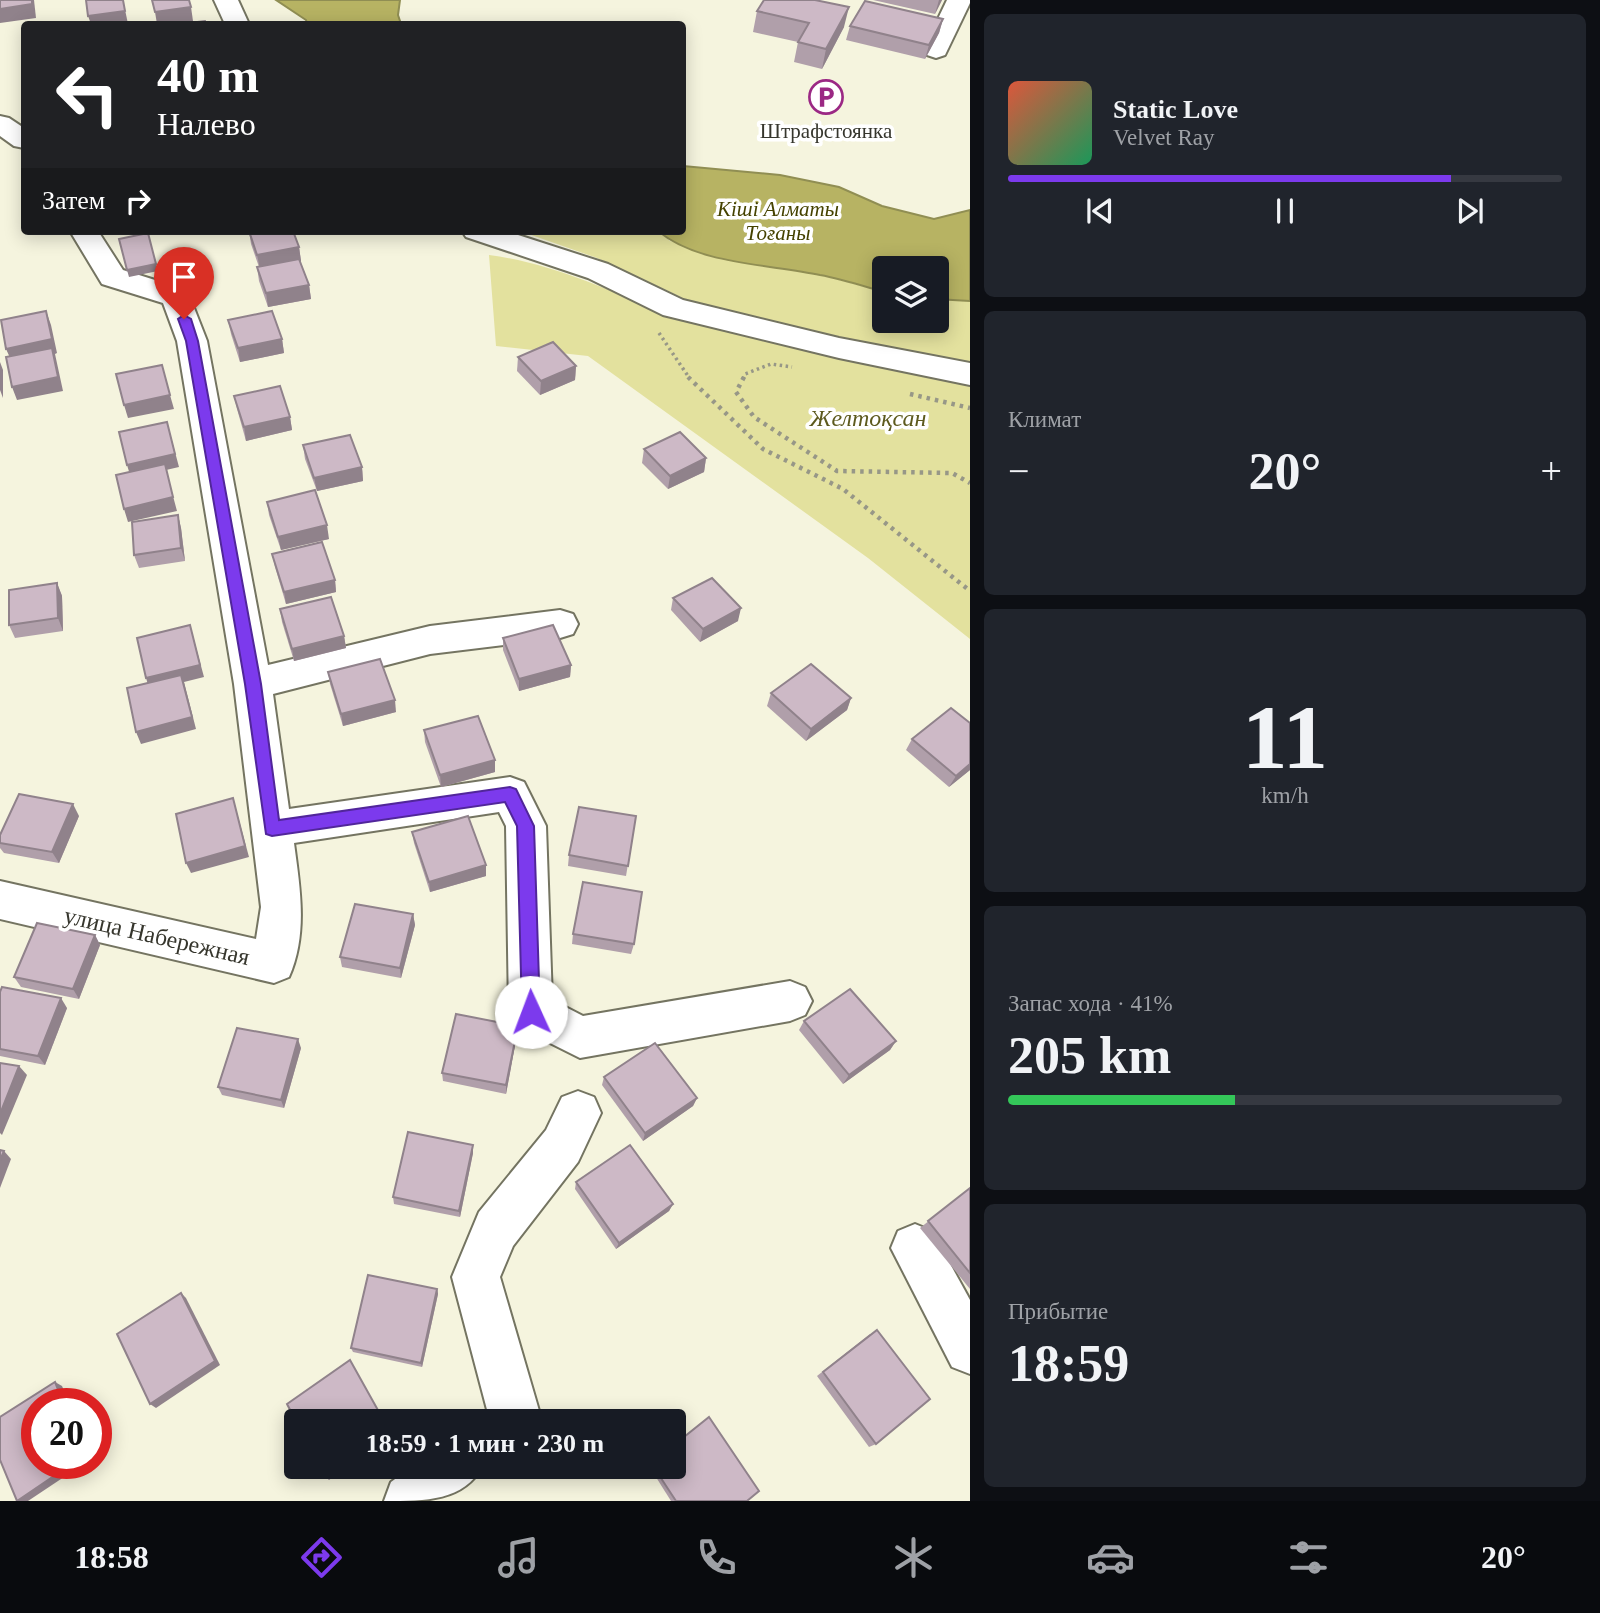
<!DOCTYPE html>
<html lang="ru">
<head>
<meta charset="utf-8">
<style>
  body { margin:0; font-family:"Times New Roman",serif; background:#20242c; color:#f1f3f6; height:100vh; display:flex; flex-direction:column; font-size:26px; white-space:nowrap }
  * { box-sizing:border-box; margin:0 }
  p { font-size:23px; color:#9ea1a6 }
  .icon { flex:none; width:38px; height:38px; fill:none; stroke:currentColor; stroke-width:2; stroke-linecap:round; stroke-linejoin:round }
  .map { position:relative; flex:1; overflow:hidden }
  .drawer { display:flex; flex-direction:column; gap:14px; padding:14px; background:#0d0f14; width:630px }
  .drawer>* { flex:none }
  .guide { position:absolute; left:21px; top:21px; width:665px; height:214px; border-radius:7px; box-shadow:0 4px 18px #0003; background:#202124; color:#fff; overflow:hidden }
  .controls { position:absolute; left:872px; top:256px; display:grid; gap:14px }
  .controls a { display:grid; place-items:center; width:77px; height:77px; border-radius:7px; background:#171b24; box-shadow:0 4px 18px #0003; font-size:35px }
  .speed { position:absolute; left:21px; top:1388px; display:flex; gap:14px; font-size:35px; font-weight:700; text-align:center }
  .speed>* { display:grid; place-content:center; width:91px; height:91px; border-radius:50%; background:#171b24; box-shadow:0 4px 18px #0003; line-height:1 }
  .speed .limit { border:10px solid #d22; background:#fff; color:#111 }
  .pin { position:absolute; display:grid; place-items:center; width:60px; height:60px; color:#fff; margin:-72px -30px; border-radius:50% 50% 50% 0; rotate:-45deg; box-shadow:0 0 7px #0007 }
  .pin .icon { rotate:45deg }
  .me { position:absolute; width:77px; margin:-38px; rotate:358deg; stroke-linejoin:round; filter:drop-shadow(0 0 5px #0008) }
  .turn { display:flex; align-items:center; gap:24px; height:147px; padding:0 21px; font-size:32px }
  .turn .icon { width:91px; height:91px; stroke-width:2.5 }
  .turn b { display:block; font-size:49px; line-height:60px }
  .then { display:flex; align-items:center; height:66px; padding:0 21px; background:#0003; gap:14px; font-size:26px }
  .big { font-size:52px; font-weight:700; line-height:1.1 }
  .drawer .card { flex:1; display:flex; flex-direction:column; justify-content:center; gap:10px; min-width:0; padding:0 24px; border-radius:10px; background:#20242c }
  .drawer .dial { align-items:center; gap:0 }
  .dial b { font-size:91px; line-height:1 }
  .song { display:flex; align-items:center; gap:21px }
  .cover { width:84px; height:84px; border-radius:10px; background:linear-gradient(135deg,hsl(10 70% 55%),hsl(150 70% 35%)) }
  .played { height:7px; border-radius:4px; background:linear-gradient(90deg,#7c3aed 80%,#363941 80%) }
  .keys { display:flex; justify-content:space-around; direction:ltr }
  .heat { display:flex; justify-content:space-between; align-items:center; font-size:38px; direction:ltr }
  .charge { height:10px; border-radius:5px; background:linear-gradient(90deg,#34c759 41%,#363941 0) }
  .trip { position:absolute; left:284px; top:1409px; width:402px; height:70px; border-radius:7px; background:#171b24; box-shadow:0 4px 18px #0003; font-weight:700; line-height:70px; text-align:center }
  .tabs { display:flex; height:112px; justify-content:space-around; align-items:center; background:#090b0e; color:#9ea1a6 }
  .tabs .icon { width:49px; height:49px }
  .tabs .active { color:#7c3aed }
  .tabs b { font-size:32px; color:#f1f3f6 }
  main { display:flex; flex:1; min-height:0 }
  .map>svg:first-child { display:block }
</style>
</head>
<body>
<main>
<div class="map">
<svg width="970" height="1501" viewBox="0 0 970 1501">
  <rect width="100%" height="100%" fill="#f5f4de"/>
  <path fill="#e3e19e" d="M520 231H658L670 241 821 275 884 292V320H936V299L970 301V639L868 558 588 356 496 346 489 255C550 263 607 289 663 313L681 297 597 258Z"/>
  <g fill="#b7b363" stroke="#908e53" stroke-width="2">
    <path d="M276 0H400L398 15 401 24H307L306 20Z"/>
    <path d="M683 166 780 175 839 187 882 206 934 219 970 210V301L936 299V268H884V292C863 286 842 279 820 275 770 264 699 265 658 231H682Z"/>
  </g>
  <g fill="none" stroke-linecap="round" stroke-linejoin="round">
    <g stroke="#747461" stroke-width="4">
      <g id="minor">
        <path d="M214 0H238L249 24H225Z"/>
        <path d="M947 0H970V3L945 55 936 58 927 55 923 50Z"/>
        <path d="M0 116 9 118 24 128V148L14 146 0 136Z"/>
        <path d="M70 231H98L123 270 187 290 207 341 268 665 430 626 560 610 573 614 578 624 573 634 560 638 430 654 273 694 289 809 510 777 524 782 546 826 552 1000 583 1016 790 981 805 987 812 1001 805 1015 790 1021 580 1058 516 1026 509 1011 506 826 499 812 294 843C300 888 308 934 289 977L274 983 0 919V881L256 939 261 907 234 684 177 341 163 303 102 284Z"/>
        <path d="M462 231H506L608 264 683 300 839 338 970 363V385L839 358 663 315 588 278 466 237Z"/>
        <path d="M578 1091 594 1097 601 1113 578 1162 513 1246 500 1277 542 1421H490L452 1277 479 1212 546 1130 562 1097Z"/>
        <path d="M915 1224 932 1231 970 1300V1374L952 1367 891 1248 898 1231Z"/>
        <path d="M413 1466H483C463 1501 427 1501 384 1501L391 1482Z"/>
      </g>
    </g>
    <g stroke="#979787" stroke-width="3.5" stroke-dasharray="2.5 3.5" stroke-linecap="butt">
      <path d="M659 333 690 379"/>
      <path d="M743 379 745 374 771 364 792 367"/>
    </g>
    <g stroke="#979787" stroke-width="4.5" stroke-dasharray="3.5 5" stroke-linecap="butt">
      <path d="M688 377 763 449 843 489 970 591"/>
      <path d="M744 377 736 392 754 417 837 471 952 473 970 483"/>
      <path d="M910 394 970 408"/>
    </g>
    <use href="#minor" fill="#fff" fill-rule="evenodd"/>
  </g>
  <g fill="#b09faa">
    <path d="M873 0H942L935 14Z"/>
    <path d="M757 11 844 27 822 69 794 62 798 42 753 32Z"/>
    <path d="M943 19 939 33 925 59 846 40 850 26Z"/>
    <path d="M249 231 299 247 301 261H300L309 285 311 299 268 307 259 281 257 267H259L251 244Z"/>
    <path d="M228 320 282 339 284 353 240 362 231 334Z"/>
    <path d="M518 357 576 366 575 380 540 395 517 371Z"/>
    <path d="M234 396 290 417 292 430 246 441 237 409Z"/>
    <path d="M303 445 362 467 363 481 317 491 305 459Z"/>
    <path d="M644 449 706 458 704 472 668 489 642 463Z"/>
    <path d="M267 502 329 539 281 550 269 515Z"/>
    <path d="M178 515 181 528 185 561 139 568 134 555Z"/>
    <path d="M272 554 335 580 336 592 286 604 275 567Z"/>
    <path d="M57 583 62 596 63 631 15 638 9 625Z"/>
    <path d="M673 598 738 621 700 642 671 610Z"/>
    <path d="M280 609 344 636 346 648 294 661 282 622Z"/>
    <path d="M503 638 571 665 570 677 519 691 503 650Z"/>
    <path d="M328 672 396 712 343 726 330 684Z"/>
    <path d="M771 693 851 698 847 710 806 741 767 706Z"/>
    <path d="M970 723V770L949 787 906 750 912 739Z"/>
    <path d="M424 730 495 772 441 787 425 742Z"/>
    <path d="M79 816 59 863 4 853 0 848V835Z"/>
    <path d="M636 816 626 876 568 866 569 855Z"/>
    <path d="M412 832 486 876 430 892 414 843Z"/>
    <path d="M413 914 415 925 401 978 342 967 340 957Z"/>
    <path d="M573 934 634 944 631 954 572 944Z"/>
    <path d="M95 935 100 945 79 999 21 987 14 977Z"/>
    <path d="M0 992 67 1008 45 1065 0 1056Z"/>
    <path d="M804 1021 896 1041 890 1050 843 1084 799 1030Z"/>
    <path d="M517 1035 506 1094 443 1081 442 1073Z"/>
    <path d="M301 1048 284 1108 222 1095 218 1087Z"/>
    <path d="M604 1077 697 1098 693 1106 643 1141 602 1085Z"/>
    <path d="M473 1145V1153L460 1217 394 1204 393 1197Z"/>
    <path d="M576 1182 673 1204 669 1211 616 1249 575 1189Z"/>
    <path d="M970 1188V1289L920 1228Z"/>
    <path d="M437 1289 438 1294 422 1367 353 1352 351 1348Z"/>
    <path d="M870 1334 876 1444 869 1447 817 1376Z"/>
    <path d="M649 1466H674L747 1501H671Z"/>
  </g>
  <g fill="#90828b">
    <path d="M32 0H34L36 18 0 23V9Z"/>
    <path d="M123 0 128 24H91L88 16Z"/>
    <path d="M939 0H942L935 14Z"/>
    <path d="M191 7 193 21 166 24H157L155 12Z"/>
    <path d="M849 7 844 27 822 69 826 49Z"/>
    <path d="M943 19 939 33 925 59 929 45Z"/>
    <path d="M299 247 301 261 260 269 257 255Z"/>
    <path d="M156 264 158 271 129 277 127 270Z"/>
    <path d="M309 285 311 299 268 307 266 293Z"/>
    <path d="M46 311 51 325 57 353 55 354 63 391 17 400 12 387V362L6 349Z"/>
    <path d="M282 339 284 353 240 362 238 348Z"/>
    <path d="M0 362 3 370V398L0 390Z"/>
    <path d="M576 366 575 380 540 395 541 381Z"/>
    <path d="M170 395 174 409 128 418 124 405Z"/>
    <path d="M290 417 292 430 246 441 244 427Z"/>
    <path d="M167 422 179 467 166 470 177 511 128 522 124 509 131 478 127 465Z"/>
    <path d="M706 458 704 472 668 489 670 476Z"/>
    <path d="M362 467 363 481 317 491 314 478Z"/>
    <path d="M178 515 181 528 185 561 181 548Z"/>
    <path d="M327 525 329 539 281 550 278 537Z"/>
    <path d="M335 580 336 592 286 604 284 592Z"/>
    <path d="M57 583 62 596 63 631 58 618Z"/>
    <path d="M741 608 738 621 700 642 703 629Z"/>
    <path d="M190 625 204 677 184 682 196 729 141 744 136 732 150 691 146 678Z"/>
    <path d="M344 636 346 648 294 661 292 649Z"/>
    <path d="M571 665 570 677 519 691V679Z"/>
    <path d="M851 698 847 710 806 741 811 729Z"/>
    <path d="M395 700 396 712 343 726 341 714Z"/>
    <path d="M495 760V772L441 787 440 775Z"/>
    <path d="M970 764V770L949 787 956 776Z"/>
    <path d="M233 798 249 857 191 873 186 863Z"/>
    <path d="M73 804 79 816 59 863 52 852Z"/>
    <path d="M486 865V876L430 892 429 882Z"/>
    <path d="M413 914 415 925 401 978 400 968Z"/>
    <path d="M95 935 100 945 79 999 73 989Z"/>
    <path d="M61 998 67 1008 45 1065 38 1056Z"/>
    <path d="M518 1026 517 1035 506 1094V1085Z"/>
    <path d="M298 1039 301 1048 284 1108 281 1100Z"/>
    <path d="M896 1041 890 1050 843 1084 849 1075Z"/>
    <path d="M19 1066 27 1075 2 1135 0 1133V1114Z"/>
    <path d="M697 1098 693 1106 643 1141 645 1133Z"/>
    <path d="M473 1145V1153L460 1217 459 1211Z"/>
    <path d="M4 1151 11 1159 0 1188V1160Z"/>
    <path d="M673 1204 669 1211 616 1249 619 1243Z"/>
    <path d="M437 1289 438 1294 422 1367 421 1363Z"/>
    <path d="M181 1293 186 1298 220 1365 156 1408 150 1404Z"/>
    <path d="M55 1382 62 1386 70 1404H64Z"/>
    <path d="M73 1463H85L28 1501H17Z"/>
    <path d="M341 1466H347L329 1480 326 1477Z"/>
  </g>
  <g fill="#cdb9c6" stroke="#90828b" stroke-width="2">
    <path d="M0 0H32V4L0 9Z"/>
    <path d="M86 0H123L125 11 88 16Z"/>
    <path d="M152 0H189L191 7 155 12Z"/>
    <path d="M764 0H815L849 7 826 49 798 42 809 23 757 11Z"/>
    <path d="M865 1 943 19 929 45 850 26Z"/>
    <path d="M205 21 206 24H180Z"/>
    <path d="M249 231H293L299 247 257 255Z"/>
    <path d="M148 233 156 264 127 270 119 239Z"/>
    <path d="M299 259 309 285 266 293 257 267Z"/>
    <path d="M46 311 52 339 6 349 1 320Z"/>
    <path d="M272 311 282 339 238 348 228 320Z"/>
    <path d="M553 342 576 366 541 381 518 357Z"/>
    <path d="M52 348 58 377 12 387 6 357Z"/>
    <path d="M162 365 170 395 124 405 116 374Z"/>
    <path d="M280 386 290 417 244 427 234 396Z"/>
    <path d="M167 422 175 454 127 465 119 432Z"/>
    <path d="M680 432 706 458 670 476 644 449Z"/>
    <path d="M350 435 362 467 314 478 303 445Z"/>
    <path d="M165 464 173 497 124 509 116 475Z"/>
    <path d="M315 490 327 525 278 537 267 502Z"/>
    <path d="M178 515 181 548 134 555 132 522Z"/>
    <path d="M322 542 335 580 284 592 272 554Z"/>
    <path d="M712 578 741 608 703 629 673 598Z"/>
    <path d="M57 583 58 618 9 625V590Z"/>
    <path d="M331 597 344 636 292 649 280 609Z"/>
    <path d="M190 625 200 665 146 678 137 638Z"/>
    <path d="M553 625 571 665 519 679 503 638Z"/>
    <path d="M380 659 395 700 341 714 328 672Z"/>
    <path d="M811 664 851 698 811 729 771 693Z"/>
    <path d="M181 675 192 717 136 732 127 688Z"/>
    <path d="M951 708 970 723V764L956 776 912 739Z"/>
    <path d="M478 716 495 760 440 775 424 730Z"/>
    <path d="M19 794 73 804 52 852 0 843V835Z"/>
    <path d="M233 798 245 846 186 863 176 814Z"/>
    <path d="M579 807 636 816 628 866 569 855Z"/>
    <path d="M468 816 486 865 429 882 412 832Z"/>
    <path d="M583 882 642 892 634 944 573 934Z"/>
    <path d="M355 904 413 914 400 968 340 957Z"/>
    <path d="M37 923 95 935 73 989 14 977Z"/>
    <path d="M2 987 61 998 38 1056 0 1049V992Z"/>
    <path d="M850 989 896 1041 849 1075 804 1021Z"/>
    <path d="M456 1014 518 1026 506 1085 442 1073Z"/>
    <path d="M237 1028 298 1039 281 1100 218 1087Z"/>
    <path d="M655 1043 697 1098 645 1133 604 1077Z"/>
    <path d="M0 1063 19 1066 0 1114Z"/>
    <path d="M408 1132 473 1145 459 1211 393 1197Z"/>
    <path d="M630 1145 673 1204 619 1243 576 1182Z"/>
    <path d="M0 1150 4 1151 0 1160Z"/>
    <path d="M970 1188V1273L928 1221Z"/>
    <path d="M368 1275 437 1289 421 1363 351 1348Z"/>
    <path d="M181 1293 215 1361 150 1404 117 1334Z"/>
    <path d="M877 1330 930 1399 876 1444 823 1372Z"/>
    <path d="M350 1360 384 1421H296L287 1404Z"/>
    <path d="M55 1382 64 1404H37V1463H73L17 1501 0 1460V1417Z"/>
    <path d="M709 1417 759 1491 747 1501H676L653 1466H674V1445Z"/>
    <path d="M320 1466H341L326 1477Z"/>
  </g>
  <path fill="#7c3aed" stroke="#51269a" stroke-width="2" d="M184 315 191 319 198 341 261 684 279 820 510 787 516 789 534 826 540 1012 538 1018 531 1020 525 1018 522 1012 517 826 505 802 272 836 266 834 245 684 186 341 178 319Z"/>
  <defs>
    <g id="parking-ring" transform="scale(1.75)"><circle r="9.5" fill="#fff" stroke="#9b2884" stroke-width="1.5"/><path d="M-3.5-5.5H1a3.5 3.5 0 0 1 0 7H-1V5.5H-3.5ZM-1-3.4V-.6H.8a1.4 1.4 0 0 0 0-2.8Z" fill="#9b2884"/></g>
  </defs>
  <g fill-rule="evenodd">
    <use href="#parking-ring" x="826" y="97"/>
  </g>
  <g text-anchor="middle" stroke-width="7" stroke-linejoin="round" paint-order="stroke">
    <g font-size="21" fill="#36362d" stroke="#fff">
      <text x="826" y="138">Штрафстоянка</text>
    </g>
    <g font-size="21" font-style="italic" fill="#454200" stroke="#fff">
      <text x="778" y="216">Кіші Алматы<tspan x="778" dy="24">Тоғаны</tspan></text>
    </g>
    <g font-size="24" font-style="italic" fill="#5d5a1e" stroke="#fff">
      <text x="868" y="426">Желтоқсан</text>
    </g>
    <g font-size="24" fill="#36362d" stroke="#fff">
      <text transform="translate(157 936) rotate(13)" y="8">улица Набережная</text>
    </g>
  </g>
</svg>
<div class="controls">
<a><svg class="icon" aria-label="layers" viewBox="0 0 24 24"><path d="M12 4l9 5-9 5-9-5zM3 14l9 5 9-5"/></svg></a>
</div>
<div class="speed"><div class="limit">20</div></div>
<div class="pin" style="left:184px;top:319px;background:#d93025"><svg class="icon" aria-label="arrive" viewBox="0 0 24 24"><path d="M6 21V4h12l-3 4 3 4H6"/></svg></div>
<svg class="me" style="left:531px;top:1012px" viewBox="-20 -20 40 40"><circle r="19" fill="#fff"/><path d="M0-13L10 11 0 6-10 11z" fill="#7c3aed"/></svg>
<div class="trip">18:59 · 1 мин · 230 m</div>
<div class="guide">
<div class="turn"><svg class="icon" aria-label="left" viewBox="0 0 24 24"><path d="M17 20v-9H6M10 6l-5 5 5 5"/></svg><div><b>40 m</b>Налево</div></div>
<div class="then">Затем<svg class="icon" aria-label="right" viewBox="0 0 24 24"><path d="M7 20v-9h11M14 6l5 5-5 5"/></svg></div>
</div>
</div>
<section class="drawer">
<div class="card">
<div class="song"><i class="cover"></i><div><b>Static Love</b><p>Velvet Ray</p></div></div>
<div class="played"></div>
<div class="keys"><svg class="icon" aria-label="previous" viewBox="0 0 24 24"><path d="M18 5L8 12l10 7zM5 5v14"/></svg><svg class="icon" aria-label="pause" viewBox="0 0 24 24"><path d="M8 5v14M16 5v14"/></svg><svg class="icon" aria-label="next" viewBox="0 0 24 24"><path d="M6 5l10 7-10 7zM19 5v14"/></svg></div>
</div>
<div class="card"><p>Климат</p>
<div class="heat"><a>−</a><b class="big">20°</b><a>+</a></div>
</div>
<div class="card dial"><b>11</b><p>km/h</p></div>
<div class="card"><p>Запас хода · 41%</p><b class="big">205 km</b><div class="charge"></div></div>
<div class="card"><p>Прибытие</p><b class="big">18:59</b></div>
</section>
</main>
<nav class="tabs">
<b>18:58</b>
<svg class="icon active" aria-label="directions" viewBox="0 0 24 24"><path d="M12 3l9 9-9 9-9-9zM9 14v-3h6M13 9l2 2-2 2"/></svg>
<svg class="icon" aria-label="music" viewBox="0 0 24 24"><path d="M9 18V5l10-2v13"/><circle cx="6" cy="18" r="3"/><circle cx="16" cy="16" r="3"/></svg>
<svg class="icon" aria-label="phone" viewBox="0 0 24 24"><path d="M5 4h4l2 5-3 2q2 4 5 5l2-3 5 2v4C11 20 4 13 5 4z"/></svg>
<svg class="icon" aria-label="climate" viewBox="0 0 24 24"><path d="M12 3v18M4 7l16 10M4 17L20 7"/></svg>
<svg class="icon" aria-label="car" viewBox="0 0 24 24"><path d="M5 17H2v-5l4-1 3-4h7l3 4 3 1v5h-3M9 17h6M6 11h13"/><circle cx="7" cy="17" r="2"/><circle cx="17" cy="17" r="2"/></svg>
<svg class="icon" aria-label="filters" viewBox="0 0 24 24"><path d="M4 7h16M4 17h16"/><circle cx="9" cy="7" r="2"/><circle cx="15" cy="17" r="2"/></svg>
<b>20°</b>
</nav>
</body>
</html>
